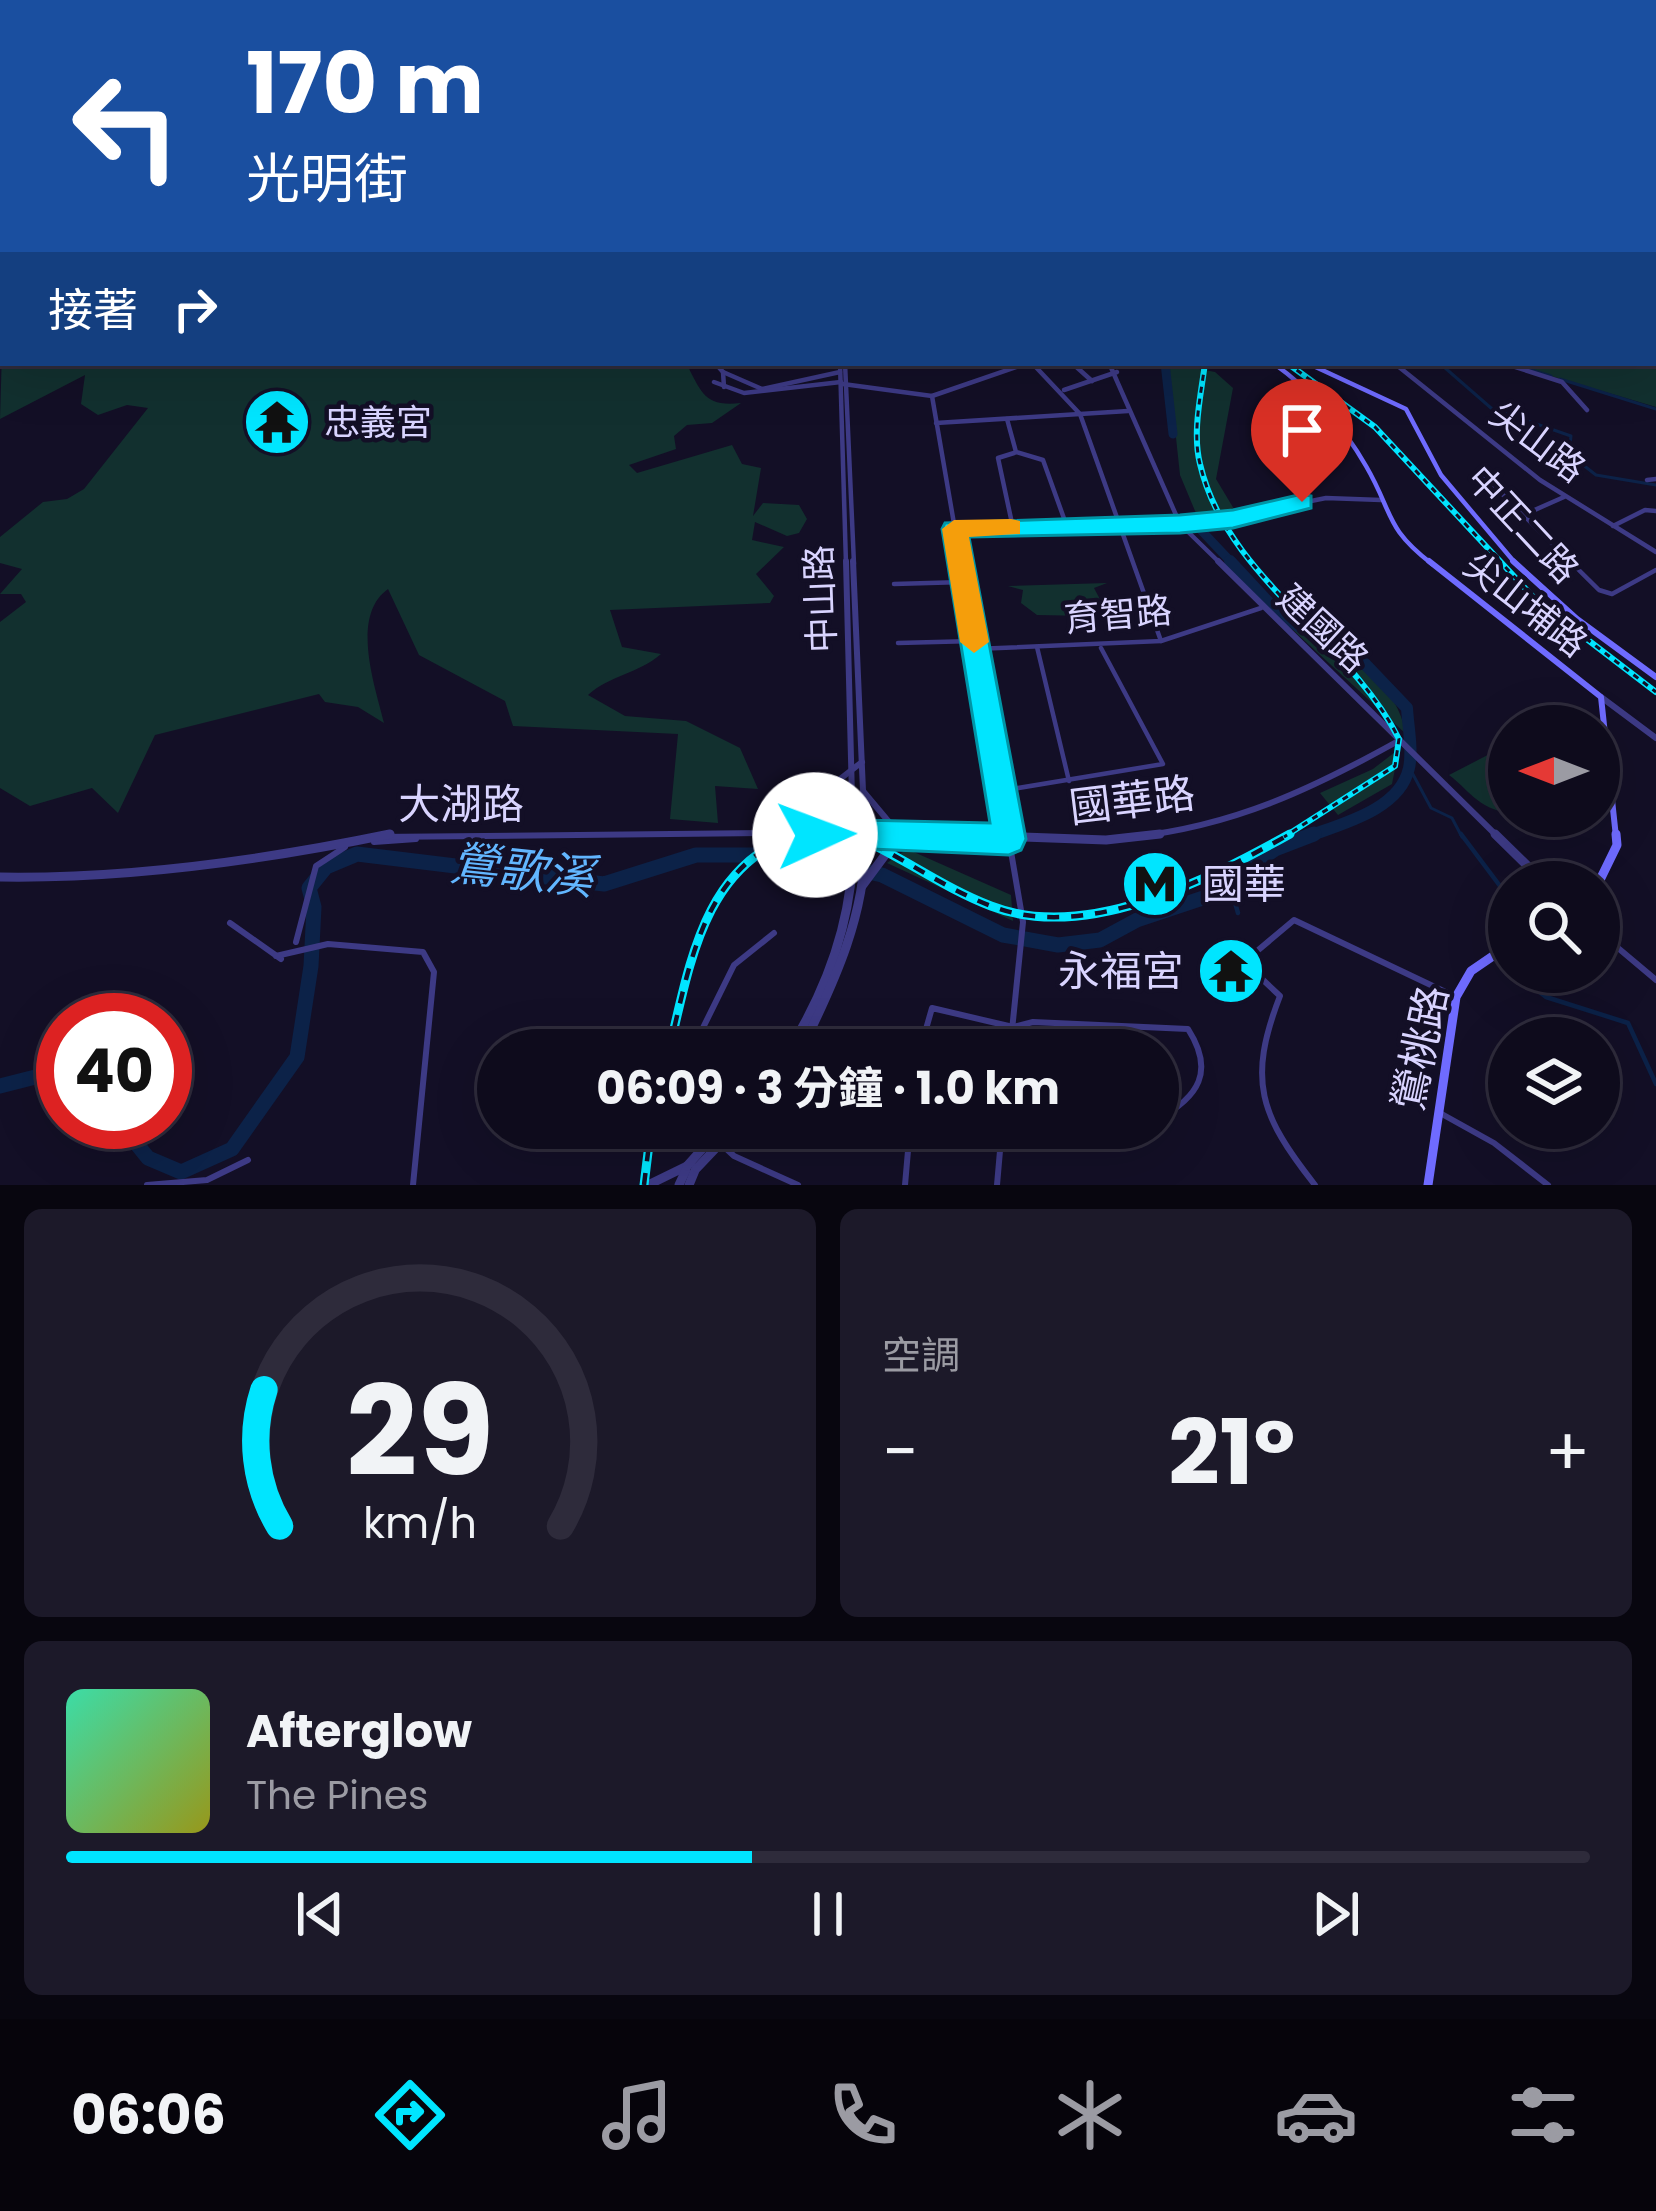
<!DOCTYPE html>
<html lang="zh-TW">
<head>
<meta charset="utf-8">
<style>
  body { margin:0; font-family:Poppins,"Noto Sans TC",sans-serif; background:#1c1929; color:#f1f3f6; height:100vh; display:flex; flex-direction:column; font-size:45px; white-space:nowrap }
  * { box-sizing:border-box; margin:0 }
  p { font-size:39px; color:#9b9ba3 }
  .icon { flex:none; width:66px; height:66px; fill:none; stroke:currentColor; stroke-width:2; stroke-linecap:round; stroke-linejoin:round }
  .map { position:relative; height:1185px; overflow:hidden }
  .side { display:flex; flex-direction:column; gap:24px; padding:24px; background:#08060f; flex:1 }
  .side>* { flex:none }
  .guide { position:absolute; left:0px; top:0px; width:1656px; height:366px; box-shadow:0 12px 48px #0002,0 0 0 3px #2e2b3b; background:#1a4fa0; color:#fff; overflow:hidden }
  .needle { width:78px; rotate:270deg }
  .buttons { position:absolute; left:1488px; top:705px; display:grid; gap:24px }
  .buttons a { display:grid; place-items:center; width:132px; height:132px; border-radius:50%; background:#0e0b1c; box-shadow:0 12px 48px #0002,0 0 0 3px #2e2b3b; font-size:60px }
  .speed { position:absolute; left:36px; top:993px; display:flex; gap:24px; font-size:60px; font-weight:700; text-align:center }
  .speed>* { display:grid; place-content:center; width:156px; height:156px; border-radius:50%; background:#0e0b1c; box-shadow:0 12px 48px #0002,0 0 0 3px #2e2b3b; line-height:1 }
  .speed .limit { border:18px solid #d22; background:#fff; color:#111 }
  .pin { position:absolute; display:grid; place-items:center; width:102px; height:102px; color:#fff; margin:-123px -51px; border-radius:50% 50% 50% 0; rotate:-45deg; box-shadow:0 0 12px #0007 }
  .pin .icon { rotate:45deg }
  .me { position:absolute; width:132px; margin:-66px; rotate:88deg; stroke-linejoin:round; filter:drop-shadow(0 0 9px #0008) }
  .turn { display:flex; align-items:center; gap:42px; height:252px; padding:0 48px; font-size:54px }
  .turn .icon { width:156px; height:156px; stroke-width:2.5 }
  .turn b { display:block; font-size:84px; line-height:102px }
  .then { display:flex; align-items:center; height:114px; padding:0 48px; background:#0003; gap:24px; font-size:45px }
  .big { font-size:90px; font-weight:700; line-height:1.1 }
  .side .card { flex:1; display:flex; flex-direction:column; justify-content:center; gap:18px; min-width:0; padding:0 42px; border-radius:18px; background:#1c1929 }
  .side .dial { align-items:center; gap:0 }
  .dial svg { height:312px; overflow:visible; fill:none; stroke:#2e2b3b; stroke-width:7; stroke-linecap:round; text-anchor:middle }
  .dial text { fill:#f1f3f6; stroke:none }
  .song { display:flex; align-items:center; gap:36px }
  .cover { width:144px; height:144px; border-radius:18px; background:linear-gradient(135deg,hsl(160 70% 55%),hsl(60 70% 35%)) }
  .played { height:12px; border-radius:6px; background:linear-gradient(90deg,#00e5ff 45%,#2e2b3b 45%) }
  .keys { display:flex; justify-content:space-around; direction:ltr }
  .heat { display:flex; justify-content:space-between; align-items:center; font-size:66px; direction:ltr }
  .side .tiles { flex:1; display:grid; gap:24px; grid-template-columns:1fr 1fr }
  .card:last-child { grid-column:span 2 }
  .trip { position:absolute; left:477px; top:1029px; width:702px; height:120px; border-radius:60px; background:#0e0b1c; box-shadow:0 12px 48px #0002,0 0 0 3px #2e2b3b; font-weight:700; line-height:120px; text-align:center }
  .tabs { display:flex; height:192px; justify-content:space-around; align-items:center; background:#06040b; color:#9b9ba3 }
  .tabs .icon { width:84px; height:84px }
  .tabs .current { color:#00e5ff }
  .tabs b { font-size:54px; color:#f1f3f6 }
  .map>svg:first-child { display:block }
</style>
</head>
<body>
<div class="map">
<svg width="1656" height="1185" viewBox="0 0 1656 1185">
  <rect width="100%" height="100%" fill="#130f26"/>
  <g fill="#12302f">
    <path d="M3 316V363H686C702 393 704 407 741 403L712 423 687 425 674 436 676 449 629 465 637 473 732 445 742 464 761 468 753 516 763 503 799 505 807 519 799 533 787 536 755 522 752 540 784 547 756 574 774 596 770 603 610 610 622 647 661 654C638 674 610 675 588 695L625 716 686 721 740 748 758 789 715 786 718 823 670 819 678 734 513 726 505 701 419 655 388 589C350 616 375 686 384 723L358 707 325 702 319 694 155 735 118 813 92 788 30 806 0 788V622L26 602 21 594H0L22 569 0 563V537L43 502 67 499 84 489 148 408 127 405 98 415 81 404 85 375 0 419Z"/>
    <path d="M1168 363 1215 372 1233 388 1216 479 1237 514 1198 518 1180 475Z"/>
    <path d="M1507 363 1656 364V407Z"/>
    <path d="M1107 583 1094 588 1103 605 1090 616 1037 615 1021 603 1023 590 1008 586Z"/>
    <path d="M1280 618C1331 647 1395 672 1406 734Z"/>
    <path d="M1509 744V813C1478 809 1467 788 1449 775Z"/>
    <path d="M1399 749 1392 784 1338 815 1320 793 1373 769Z"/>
    <path d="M907 849 1011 895 1013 921 887 863Z"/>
  </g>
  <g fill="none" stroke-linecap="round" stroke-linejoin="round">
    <g stroke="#0c2248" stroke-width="3">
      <path d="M1414 363 1444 367 1491 408 1571 436 1569 454 1596 475 1656 485"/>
      <path d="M1519 366 1551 376"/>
      <path d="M1560 379 1656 409"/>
      <path d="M1409 767 1431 808 1452 818 1462 837"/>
    </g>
    <g stroke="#0c2248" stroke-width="4.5">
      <path d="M1461 834 1509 898"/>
      <path d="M1229 882 1238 913"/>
      <path d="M1514 972 1546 997 1628 1023 1656 1084"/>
    </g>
    <g stroke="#0c2248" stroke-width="9">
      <path d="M1165 363 1173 434"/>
      <path d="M1199 528 1233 564"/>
    </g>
    <path stroke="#0c2248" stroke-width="12" d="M1230 561 1281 616 1365 664 1407 708C1408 726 1413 750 1409 768 1400 810 1341 824 1306 837"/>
    <g stroke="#0c2248" stroke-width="15">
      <path d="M0 1086 63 1070"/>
      <path d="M119 1122 148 1158 181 1172 232 1149 297 1057 311 966 314 907 309 888 326 867 357 854 604 884 696 855H792L882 875 1003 935 1058 945 1100 940 1137 920 1206 897 1275 849 1314 834"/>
    </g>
    <g stroke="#3d3a85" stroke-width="4.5">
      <path d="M715 363 723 372 724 387"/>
      <path d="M1032 363 1080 414 1161 641"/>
      <path d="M1072 363 1092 381"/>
      <path d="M1503 363 1562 382 1587 410"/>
      <path d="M723 372 762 389 840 372"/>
      <path d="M714 382 744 393 841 382"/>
      <path d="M1064 390 1117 372"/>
      <path d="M932 396 1008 837"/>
      <path d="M1007 419 1016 452 1043 460 1066 524"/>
      <path d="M936 423 1128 411"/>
      <path d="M1483 475 1599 590 1612 594 1656 570"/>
      <path d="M1647 480 1656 479"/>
      <path d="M1521 516 1564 497"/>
      <path d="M1613 526 1645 510 1656 511"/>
      <path d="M1013 528 998 458 1014 453"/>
      <path d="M954 529 1207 522 1326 498 1381 500"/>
      <path d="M894 584 964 582"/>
      <path d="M898 643 974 641"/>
      <path d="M1037 647 1069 781"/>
      <path d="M975 649 1161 641 1261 608"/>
      <path d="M1000 791 1163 764 1101 648"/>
    </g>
    <g stroke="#3d3a85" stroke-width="6">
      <path d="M1008 834 1023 922 1010 1050"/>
      <path d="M374 842 416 839"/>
      <path d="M230 923 281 959"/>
      <path d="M1599 932 1656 980"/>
      <path d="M296 942 316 866 345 847"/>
      <path d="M276 956 328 944 423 952 434 972 413 1185"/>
      <path d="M692 1050 734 965 774 933"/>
      <path d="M920 1050 932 1008 1013 1027 1033 1022 1188 1029C1215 1071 1199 1097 1158 1119"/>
      <path d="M1440 1113 1494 1143 1548 1185"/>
      <path d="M1001 1134 1069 1139 1137 1128"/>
      <path d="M719 1142 734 1156 798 1185"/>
      <path d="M147 1185 207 1180 248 1160"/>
      <path d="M905 1185 910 1128"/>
      <path d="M997 1185 1002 1128"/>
      <path d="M1315 1185C1260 1115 1247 1081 1280 996L1244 962 1294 920 1456 997"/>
    </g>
    <g stroke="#3d3a85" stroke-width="4.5">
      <path d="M840 363 846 564"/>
      <path d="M845 363 854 564"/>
      <path d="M1109 363 1180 524 1221 564"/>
      <path d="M1394 363 1540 480 1656 552"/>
      <path d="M843 384 932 396 1028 363"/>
    </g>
    <g stroke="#3d3a85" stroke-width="6">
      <path d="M846 561 853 837"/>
      <path d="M853 561 865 837"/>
      <path d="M1218 561 1498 837"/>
      <path d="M1601 697 1656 738"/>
      <path d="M863 791 889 822 912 831"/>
      <path d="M771 833 862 762"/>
      <path d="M376 837 875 832 1025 837"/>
      <path d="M1132 837C1234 826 1312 789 1400 740"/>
    </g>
    <g stroke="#3d3a85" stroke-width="9">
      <path d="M938 834 1106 840 1160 834"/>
      <path d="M1495 834 1544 882"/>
      <path d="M0 877C129 879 264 860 390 834"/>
      <path d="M862 886 888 851 917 836"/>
      <path d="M789 1050C830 984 855 913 853 834"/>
      <path d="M801 1050C834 983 868 911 865 834"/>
      <path d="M648 1185 687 1166"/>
      <path d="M679 1185 686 1170"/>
      <path d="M689 1185 696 1168"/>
    </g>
    <g stroke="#6f6bff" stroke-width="4.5">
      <path d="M1273 363C1311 390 1343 426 1366 466 1394 514 1384 527 1432 564"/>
      <path d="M1307 363 1406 409 1441 475 1516 564"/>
    </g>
    <g stroke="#6f6bff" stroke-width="6">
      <path d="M1429 561 1601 697 1616 837"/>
      <path d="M1513 561 1577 619 1656 677"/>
    </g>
    <g stroke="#6f6bff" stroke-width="9">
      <path d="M1599 882 1617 845 1616 834"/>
      <path d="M1428 1185 1456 997 1471 971 1509 945"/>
    </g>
    <g stroke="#00e5ff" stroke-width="6">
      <g id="rail-far1">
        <path d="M1205 363C1201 395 1192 432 1200 464 1226 577 1349 639 1399 739L1395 766 1284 837"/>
        <path d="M1287 363 1375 427 1537 601 1656 692"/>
        <path d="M788 837 801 833 857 837"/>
      </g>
    </g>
    <g stroke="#00e5ff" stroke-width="9">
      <g id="rail">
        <path d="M850 834C899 854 941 887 991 906 1086 943 1207 880 1290 834"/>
        <path d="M669 1050C690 964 703 866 797 834"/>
        <path d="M644 1185 651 1128"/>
      </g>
    </g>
    <use href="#rail-far1" stroke="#130f26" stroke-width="3" stroke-dasharray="6" stroke-linecap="butt"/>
    <use href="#rail" stroke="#130f26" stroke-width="4.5" stroke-dasharray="12" stroke-linecap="butt"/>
    <g stroke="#3d3a85" stroke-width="9">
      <path d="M687 1166 721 1128"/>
      <path d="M697 1168 735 1128"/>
    </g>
  </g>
  <linearGradient id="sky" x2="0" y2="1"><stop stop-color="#0a0815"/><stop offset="0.53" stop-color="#333752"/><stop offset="1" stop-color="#333752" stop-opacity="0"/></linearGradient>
  <rect width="1656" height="350" fill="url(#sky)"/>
  <path fill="#00e5ff" stroke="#0095a6" stroke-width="3" d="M1302 494 1311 496V508L1233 528 1180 533 969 537 1026 839 1021 850 1009 855 803 846 798 835 803 824 815 819 990 823 942 529 945 523 1180 515 1233 510Z"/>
  <path fill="#f59e0b" d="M1011 519 1020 521V534L969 537 989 642 974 653 960 642 942 529 954 520Z"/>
  <defs>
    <g id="temple-disc" transform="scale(3.45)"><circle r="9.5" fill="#00e5ff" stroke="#130f26"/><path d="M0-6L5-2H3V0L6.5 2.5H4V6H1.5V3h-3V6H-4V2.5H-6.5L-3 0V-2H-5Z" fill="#111"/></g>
    <g id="metro-disc" transform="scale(3.45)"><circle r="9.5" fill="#00e5ff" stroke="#130f26"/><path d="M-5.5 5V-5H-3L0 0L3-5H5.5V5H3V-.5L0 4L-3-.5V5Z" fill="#111"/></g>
  </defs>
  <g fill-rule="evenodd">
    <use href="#temple-disc" x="277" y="422"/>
    <use href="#metro-disc" x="1155" y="884"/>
    <use href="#temple-disc" x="1231" y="971"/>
  </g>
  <g text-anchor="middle" stroke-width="9" stroke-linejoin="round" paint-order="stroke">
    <g font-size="36" fill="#d9d4ff" stroke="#130f26" text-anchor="start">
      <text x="324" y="435">忠義宮</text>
    </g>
    <g font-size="36" fill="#d9d4ff" stroke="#130f26">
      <text transform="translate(1538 441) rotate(37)" y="13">尖山路</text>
      <text transform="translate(1523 524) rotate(47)" y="13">中正二路</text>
      <text transform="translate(820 599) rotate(-92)" y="13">中山路</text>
      <text transform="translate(1526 604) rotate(38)" y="13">尖山埔路</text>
      <text transform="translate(1118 614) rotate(-5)" y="13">育智路</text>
      <text transform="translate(1323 628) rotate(43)" y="13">建國路</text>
    </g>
    <g font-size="42" fill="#d9d4ff" stroke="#130f26">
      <text transform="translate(1132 800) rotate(-7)" y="15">國華路</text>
      <text x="461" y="819">大湖路</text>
      <text transform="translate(1420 1048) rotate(-78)" y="15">鶯桃路</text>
    </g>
    <g font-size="42" fill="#d9d4ff" stroke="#130f26" text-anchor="start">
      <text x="1202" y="899">國華</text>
      <text x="1184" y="986" text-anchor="end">永福宮</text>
    </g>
    <g font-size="48" font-style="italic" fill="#62b6ff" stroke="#130f26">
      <text transform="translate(522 870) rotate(6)" y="17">鶯歌溪</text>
    </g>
  </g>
</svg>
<div class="buttons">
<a><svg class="needle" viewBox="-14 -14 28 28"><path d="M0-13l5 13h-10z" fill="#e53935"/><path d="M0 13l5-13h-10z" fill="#9b9ba3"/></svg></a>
<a><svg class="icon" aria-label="search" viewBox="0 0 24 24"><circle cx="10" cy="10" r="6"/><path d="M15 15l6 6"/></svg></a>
<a><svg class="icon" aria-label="layers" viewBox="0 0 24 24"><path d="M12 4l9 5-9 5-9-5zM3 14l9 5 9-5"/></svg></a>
</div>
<div class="speed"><div class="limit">40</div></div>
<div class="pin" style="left:1302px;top:502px;background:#d93025"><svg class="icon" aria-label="arrive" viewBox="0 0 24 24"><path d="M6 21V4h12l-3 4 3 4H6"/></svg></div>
<svg class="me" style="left:815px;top:835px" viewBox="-20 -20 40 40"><circle r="19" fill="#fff"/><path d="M0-13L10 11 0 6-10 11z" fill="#00e5ff"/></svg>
<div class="trip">06:09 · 3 分鐘 · 1.0 km</div>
<div class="guide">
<div class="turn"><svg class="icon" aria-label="left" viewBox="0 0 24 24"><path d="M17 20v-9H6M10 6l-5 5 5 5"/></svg><div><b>170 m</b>光明街</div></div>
<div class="then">接著<svg class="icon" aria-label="right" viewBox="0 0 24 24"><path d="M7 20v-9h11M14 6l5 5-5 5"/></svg></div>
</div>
</div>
<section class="side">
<div class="tiles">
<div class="card dial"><svg viewBox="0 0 100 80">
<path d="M14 69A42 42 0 1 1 86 69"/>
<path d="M14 69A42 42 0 0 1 10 34" stroke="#00e5ff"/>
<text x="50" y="56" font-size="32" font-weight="700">29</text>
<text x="50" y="72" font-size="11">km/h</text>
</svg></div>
<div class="card"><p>空調</p>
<div class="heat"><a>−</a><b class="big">21°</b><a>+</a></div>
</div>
<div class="card">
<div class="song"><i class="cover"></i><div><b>Afterglow</b><p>The Pines</p></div></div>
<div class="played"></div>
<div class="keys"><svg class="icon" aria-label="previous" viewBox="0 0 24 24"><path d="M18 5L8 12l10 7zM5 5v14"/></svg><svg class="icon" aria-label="pause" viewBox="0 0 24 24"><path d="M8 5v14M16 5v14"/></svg><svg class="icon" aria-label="next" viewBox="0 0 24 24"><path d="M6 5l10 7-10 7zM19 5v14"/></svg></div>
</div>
</div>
</section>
<nav class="tabs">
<b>06:06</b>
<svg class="icon current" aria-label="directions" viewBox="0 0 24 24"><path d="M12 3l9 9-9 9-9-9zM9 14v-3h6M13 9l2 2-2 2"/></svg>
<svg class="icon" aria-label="music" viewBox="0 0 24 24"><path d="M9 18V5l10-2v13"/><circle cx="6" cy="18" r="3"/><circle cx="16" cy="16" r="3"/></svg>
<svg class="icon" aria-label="phone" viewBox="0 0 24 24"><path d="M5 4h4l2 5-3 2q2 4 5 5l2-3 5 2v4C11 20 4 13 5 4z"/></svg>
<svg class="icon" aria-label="climate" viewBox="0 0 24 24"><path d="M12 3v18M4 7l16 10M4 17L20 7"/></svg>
<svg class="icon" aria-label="car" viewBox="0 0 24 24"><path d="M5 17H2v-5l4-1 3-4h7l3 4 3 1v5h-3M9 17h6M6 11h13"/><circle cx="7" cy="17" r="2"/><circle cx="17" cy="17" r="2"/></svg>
<svg class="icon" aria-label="filters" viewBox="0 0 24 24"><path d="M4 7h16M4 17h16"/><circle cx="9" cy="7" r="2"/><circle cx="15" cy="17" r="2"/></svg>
</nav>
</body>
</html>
